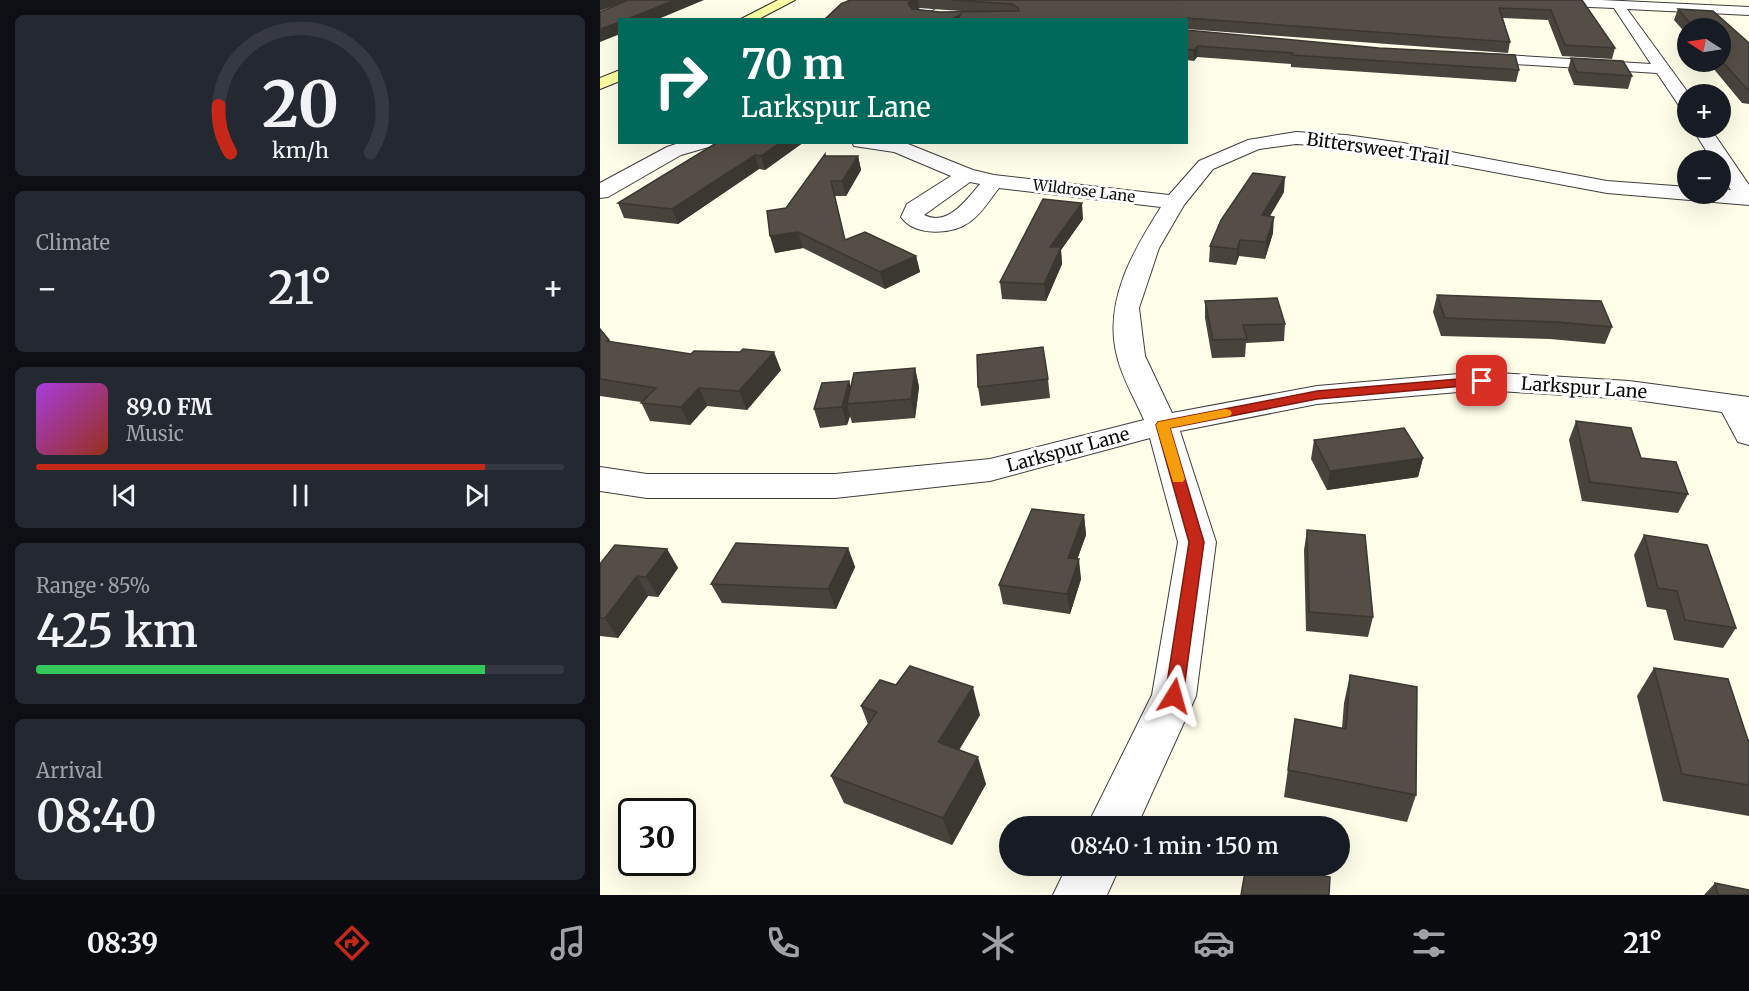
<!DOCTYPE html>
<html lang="en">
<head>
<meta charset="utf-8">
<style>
  body { margin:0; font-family:Merriweather,serif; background:#242831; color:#f1f3f6; height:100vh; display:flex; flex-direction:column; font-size:22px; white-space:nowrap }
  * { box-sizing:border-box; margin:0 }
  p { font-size:20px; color:#9ea1a6 }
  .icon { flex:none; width:33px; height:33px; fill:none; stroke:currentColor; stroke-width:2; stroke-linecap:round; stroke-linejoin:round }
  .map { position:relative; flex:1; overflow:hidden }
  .panel { display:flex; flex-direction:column; gap:15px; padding:15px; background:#0d0f14; width:600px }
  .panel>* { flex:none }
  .banner { position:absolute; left:18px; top:18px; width:570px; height:126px; border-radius:0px; box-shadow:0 6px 24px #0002; background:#00695c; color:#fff; overflow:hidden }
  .needle { width:39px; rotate:282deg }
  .controls { position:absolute; left:1077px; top:18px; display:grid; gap:12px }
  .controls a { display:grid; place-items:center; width:54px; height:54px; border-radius:50%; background:#171b24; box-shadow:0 6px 24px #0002; font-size:30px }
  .speed { position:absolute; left:18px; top:798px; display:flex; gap:12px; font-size:30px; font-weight:700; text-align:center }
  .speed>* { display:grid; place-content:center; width:78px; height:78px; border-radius:50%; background:#171b24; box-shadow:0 6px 24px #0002; line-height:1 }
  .speed .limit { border:3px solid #111; border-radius:9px; background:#fff; color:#111 }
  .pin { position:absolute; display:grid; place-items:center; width:51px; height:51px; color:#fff; margin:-26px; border-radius:12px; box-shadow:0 3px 9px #0006 }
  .me { position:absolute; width:66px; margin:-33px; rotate:8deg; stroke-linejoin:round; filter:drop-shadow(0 0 4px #0008) }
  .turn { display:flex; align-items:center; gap:21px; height:126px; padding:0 24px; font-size:27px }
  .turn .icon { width:78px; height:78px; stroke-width:2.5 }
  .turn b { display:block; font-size:42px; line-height:51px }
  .big { font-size:45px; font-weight:600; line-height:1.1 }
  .panel .card { flex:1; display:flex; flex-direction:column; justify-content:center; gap:9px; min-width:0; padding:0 21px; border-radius:9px; background:#242831 }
  .panel .dial { align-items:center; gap:0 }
  .dial svg { height:156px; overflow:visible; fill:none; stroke:#363941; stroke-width:7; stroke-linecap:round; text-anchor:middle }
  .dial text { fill:#f1f3f6; stroke:none }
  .song { display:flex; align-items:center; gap:18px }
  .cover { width:72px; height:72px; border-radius:9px; background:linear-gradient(135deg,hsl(280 70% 55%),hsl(10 70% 35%)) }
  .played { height:6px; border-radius:3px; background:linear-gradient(90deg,#c52819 85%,#363941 85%) }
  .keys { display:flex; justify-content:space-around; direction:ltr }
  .heat { display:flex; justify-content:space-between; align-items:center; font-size:33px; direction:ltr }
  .charge { height:9px; border-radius:4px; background:linear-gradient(90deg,#34c759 85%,#363941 0) }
  .trip { position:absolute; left:399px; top:816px; width:351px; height:60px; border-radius:30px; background:#171b24; box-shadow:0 6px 24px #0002; font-weight:600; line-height:60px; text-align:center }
  .tabs { display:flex; height:96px; justify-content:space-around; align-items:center; background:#090b0e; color:#9ea1a6 }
  .tabs .icon { width:42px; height:42px }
  .tabs .active { color:#c52819 }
  .tabs b { font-size:27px; color:#f1f3f6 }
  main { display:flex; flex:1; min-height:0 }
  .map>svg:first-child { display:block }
</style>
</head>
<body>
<main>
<section class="panel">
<div class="card dial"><svg viewBox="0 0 100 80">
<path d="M14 69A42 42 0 1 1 86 69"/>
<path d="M14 69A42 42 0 0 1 8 45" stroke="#c52819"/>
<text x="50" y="56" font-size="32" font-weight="700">20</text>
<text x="50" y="72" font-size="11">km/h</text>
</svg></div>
<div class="card"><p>Climate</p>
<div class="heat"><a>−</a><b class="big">21°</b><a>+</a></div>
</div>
<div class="card">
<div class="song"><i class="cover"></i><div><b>89.0 FM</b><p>Music</p></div></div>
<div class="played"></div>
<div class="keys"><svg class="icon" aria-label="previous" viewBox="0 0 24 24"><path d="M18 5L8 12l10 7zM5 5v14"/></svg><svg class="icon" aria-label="pause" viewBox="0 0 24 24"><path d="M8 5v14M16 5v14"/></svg><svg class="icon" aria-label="next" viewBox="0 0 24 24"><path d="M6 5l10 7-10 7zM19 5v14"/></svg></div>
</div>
<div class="card"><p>Range · 85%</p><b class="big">425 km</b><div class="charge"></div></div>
<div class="card"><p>Arrival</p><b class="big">08:40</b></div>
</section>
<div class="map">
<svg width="1149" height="895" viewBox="0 0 1149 895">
  <rect width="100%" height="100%" fill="#fffee9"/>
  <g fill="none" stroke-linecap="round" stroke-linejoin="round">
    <g stroke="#3e3e3e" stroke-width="2">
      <g id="street">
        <path d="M332 0H347L318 20H302Z"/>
        <path d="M914 0H1001L1149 7V15L1027 9 1089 94 1088 111 1082 110 1057 73 867 61 864 58 872 53 1051 64 1014 8 920 4Z"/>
        <path d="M1092 128H1110L1149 185V205L1007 193 803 155 746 147 696 144 659 149 613 169 584 205 559 248 539 308 545 356 572 413 717 386 882 372 1029 381 1149 397V445L1138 442 1122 412 1029 399 882 390 717 404 580 431 616 542 596 696 537 826H487L552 695 578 542 550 438 390 481 235 498H47L0 491V467L47 474H235L390 459 544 420C535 399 522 378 517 356 503 302 533 251 561 207L399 188C391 198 382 213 371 221 353 235 315 237 301 217L307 204 351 176 294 152 254 146 252 142H303L373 170 394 175 569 195 599 161 648 140 696 132 746 135 803 143 1007 181 1088 187V194H1120V189L1131 190 1120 173V160H1112ZM370 182 380 184C366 200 348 227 324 215Z"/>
        <path d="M82 142H114L112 146 81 155 8 197 0 198V183L67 147Z"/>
        <path d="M467 866H520L507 895H453Z"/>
      </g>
    </g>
    <g stroke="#2d2d2d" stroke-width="2">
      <g id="secondary">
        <path d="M178 0H195L157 20H139Z"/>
        <path d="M20 70V81L0 89V78Z"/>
      </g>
    </g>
    <use href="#street" fill="#fff" fill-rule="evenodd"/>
    <use href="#secondary" fill="#fdffa4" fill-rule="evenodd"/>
  </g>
  <g fill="#48433c" fill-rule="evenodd">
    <path d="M250 0H982L1015 48 1012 59 962 56 948 20 903 18 910 42 908 53 586 29V20H224ZM319 8 375 12H340L316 9Z"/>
    <path d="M1078 9 1113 11 1149 43V104L1142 103 1108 62H1120V28H1088V36L1074 20Z"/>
    <path d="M586 30 919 70 916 82 691 67V64L597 57 594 61 586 60Z"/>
    <path d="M971 58 1032 76 1028 89 974 85 968 70Z"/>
    <path d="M118 142H204L165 170 159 169 78 224 24 218 18 203Z"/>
    <path d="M225 156H258L261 170 246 196H235L245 240 316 256 320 272 285 289 203 248 175 253 186 208Z"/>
    <path d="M684 192 670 216 673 233 665 259 639 256 636 265 609 262 610 246Z"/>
    <path d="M483 219 461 250 462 264 446 301 402 299 400 282Z"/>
    <path d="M837 295 1012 327 1005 344 950 339 841 336 833 312Z"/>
    <path d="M605 301 685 324 684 341 646 343 645 357 612 358 605 318Z"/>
    <path d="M0 329 10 342 181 370 147 410 107 406 90 425 50 421 41 402 0 396Z"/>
    <path d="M315 368 319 387 315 418 252 423 250 416 247 425 220 428 214 409 249 381 251 387Z"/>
    <path d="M448 379 450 398 381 406 378 387Z"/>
    <path d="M976 421 1041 458 1088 494 1078 513 982 501 969 440Z"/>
    <path d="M714 440 823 458 818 477 727 490 711 459Z"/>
    <path d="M484 515 486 535 477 559 481 579 470 614 403 604 399 585Z"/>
    <path d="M707 530 773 617 768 637 706 631 704 550Z"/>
    <path d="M1044 535 1136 628 1123 648 1074 640 1066 610 1047 607 1034 555Z"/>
    <path d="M248 548 255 567 236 609 122 603 111 584Z"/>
    <path d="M67 549 78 568 58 597 48 596 18 638 0 636V564Z"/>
    <path d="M1054 668 1149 740V816L1063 801 1037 696Z"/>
    <path d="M750 675 816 795 807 822 684 797 695 719 742 728 744 703Z"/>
    <path d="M261 706 380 715 359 750 386 784 352 845 244 803 231 776 268 724Z"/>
    <path d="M1115 883 1149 895H1104Z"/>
  </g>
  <g fill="#3b3731">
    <path d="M0 0H29L0 11Z"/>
    <path d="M75 0H104L56 20H25Z"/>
    <path d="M314 0H318L319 8 310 13 308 3Z"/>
    <path d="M361 14 362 20H350Z"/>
    <path d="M20 22V34L0 42V29Z"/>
    <path d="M598 46 597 57 594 61V50Z"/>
    <path d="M181 142H204L165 170 161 156Z"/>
    <path d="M155 155 159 169 78 224 72 209Z"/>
    <path d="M258 156 261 170 246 196 242 181Z"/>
    <path d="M685 177 684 192 661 231 662 215Z"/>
    <path d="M482 203 483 219 461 250 462 264 446 301 444 284 450 247Z"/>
    <path d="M674 217 673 233 665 259 666 242Z"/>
    <path d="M198 232 203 248 175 253 170 236Z"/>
    <path d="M640 240 639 256 636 265 637 249Z"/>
    <path d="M316 256 320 272 285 289 280 272Z"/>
    <path d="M174 352 181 370 147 410 139 391Z"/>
    <path d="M315 368 319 387 315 418 311 399Z"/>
    <path d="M249 381 254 399 247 404 250 416 247 425 242 407Z"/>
    <path d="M99 388 107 406 90 425 81 407Z"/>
    <path d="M823 458 818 477 727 490 730 471Z"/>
    <path d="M484 515 486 535 471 577 468 558Z"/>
    <path d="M248 548 255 567 236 609 228 589Z"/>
    <path d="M67 549 78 568 58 597 46 577Z"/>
    <path d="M479 559 481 579 470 614 467 594Z"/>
    <path d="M37 576 48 596 18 638 5 618Z"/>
    <path d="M373 687 380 715 347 770 338 742Z"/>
    <path d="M378 757 386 784 352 845 343 818Z"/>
  </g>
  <g fill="#544e46" stroke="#3b3731" stroke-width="1.5">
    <path d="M28 0H75L25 20H20V22L0 29V12Z"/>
    <path d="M250 0H314L308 3 312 9 340 12 419 11 418 8 412 4 351 0H982L1015 48 965 45 951 10 899 8 910 42 586 18 585 20H358L361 14 350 20H224L241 4Z"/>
    <path d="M1078 9 1113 11 1149 43V90H1148L1120 59V28H1094Z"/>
    <path d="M586 30 779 48 915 55 919 70 692 55 693 53 598 46 594 50 586 49Z"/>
    <path d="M971 58 1023 61 1032 76 977 72Z"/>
    <path d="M118 142H181L161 156 155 155 72 209 18 203Z"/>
    <path d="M225 154V156H258L242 181H231L245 240 265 232 316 256 280 272 198 232 170 236 167 211 186 208Z"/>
    <path d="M653 173 685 177 662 215 674 217 666 242 640 240 637 249 610 246 621 220Z"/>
    <path d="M443 199 482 203 450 247H461L444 284 400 282Z"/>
    <path d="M837 295 1001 301 1012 327 956 322 845 318Z"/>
    <path d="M677 298 685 324 643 325 647 339 613 340 605 301Z"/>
    <path d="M0 329 9 340 6 341 91 354 94 351 140 352 143 349 174 352 139 391 99 388 81 407 41 403 56 388 0 379Z"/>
    <path d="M443 347 448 379 378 387 377 355Z"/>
    <path d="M315 368 311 399 247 404 254 373Z"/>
    <path d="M249 381 242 407 214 409 222 383Z"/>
    <path d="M976 421 1031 428 1041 458 1076 462 1088 494 990 482Z"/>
    <path d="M804 428 823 458 730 471 714 440Z"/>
    <path d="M432 509 484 515 468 558 479 559 467 594 399 585Z"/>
    <path d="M707 530 765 535 773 617 709 612Z"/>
    <path d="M1044 535 1107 545 1136 628 1085 620 1077 591 1058 588Z"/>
    <path d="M136 543 248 548 228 589 111 584Z"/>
    <path d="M15 545 67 549 46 577 37 576 5 618H0V564Z"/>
    <path d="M310 666 373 687 338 742 378 757 343 818 231 776 277 712 261 706 280 680 296 685Z"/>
    <path d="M1054 668 1128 679 1148 740H1149V785L1082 774Z"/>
    <path d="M750 675 817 687 816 795 688 770 695 719 746 729Z"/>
    <path d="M646 866H678L730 877 729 895H641Z"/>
    <path d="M1115 883 1149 890V895H1118Z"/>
  </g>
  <path fill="#c52819" stroke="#801a10" stroke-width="1.5" d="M882 377 888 381 886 384 717 399 570 428 604 542 583 696 580 701 574 704 567 701 565 696 589 542 556 425 558 422 717 391Z"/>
  <path fill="#f59e0b" d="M625 409 630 410 632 413 630 416 570 428 585 479 583 482H573L556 425 558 422Z"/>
  <g text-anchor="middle" stroke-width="6" stroke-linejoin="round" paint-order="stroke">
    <g font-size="15" fill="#0b0b0b" stroke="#fff">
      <text transform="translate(484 191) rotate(7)" y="5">Wildrose Lane</text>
    </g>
    <g font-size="18" fill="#0b0b0b" stroke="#fff">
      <text transform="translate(778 149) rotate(8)" y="6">Bittersweet Trail</text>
      <text transform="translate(984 388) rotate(4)" y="6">Larkspur Lane</text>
      <text transform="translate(468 450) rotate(-15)" y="6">Larkspur Lane</text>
    </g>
  </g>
</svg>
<div class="controls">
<a><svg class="needle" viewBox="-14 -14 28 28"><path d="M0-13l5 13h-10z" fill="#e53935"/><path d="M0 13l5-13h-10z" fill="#9ea1a6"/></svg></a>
<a>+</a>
<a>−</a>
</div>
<div class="speed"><div class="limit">30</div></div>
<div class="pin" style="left:882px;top:381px;background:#d93025"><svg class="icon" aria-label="arrive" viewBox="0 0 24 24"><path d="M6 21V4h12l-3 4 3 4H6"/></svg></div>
<svg class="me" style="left:574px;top:696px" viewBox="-20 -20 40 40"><path d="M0-17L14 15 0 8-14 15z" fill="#c52819" stroke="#fff" stroke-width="4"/></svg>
<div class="trip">08:40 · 1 min · 150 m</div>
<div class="banner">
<div class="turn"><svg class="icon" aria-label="right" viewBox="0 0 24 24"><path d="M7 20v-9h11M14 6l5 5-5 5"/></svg><div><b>70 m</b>Larkspur Lane</div></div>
</div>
</div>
</main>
<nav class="tabs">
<b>08:39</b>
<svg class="icon active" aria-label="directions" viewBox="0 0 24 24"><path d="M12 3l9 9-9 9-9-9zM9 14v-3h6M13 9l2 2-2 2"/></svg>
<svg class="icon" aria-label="music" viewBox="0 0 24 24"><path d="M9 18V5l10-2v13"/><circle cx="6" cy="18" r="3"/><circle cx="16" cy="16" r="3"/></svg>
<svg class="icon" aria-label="phone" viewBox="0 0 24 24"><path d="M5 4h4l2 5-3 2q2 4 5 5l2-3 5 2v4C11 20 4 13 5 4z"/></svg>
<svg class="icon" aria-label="climate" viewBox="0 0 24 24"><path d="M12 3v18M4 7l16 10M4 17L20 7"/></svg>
<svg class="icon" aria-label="car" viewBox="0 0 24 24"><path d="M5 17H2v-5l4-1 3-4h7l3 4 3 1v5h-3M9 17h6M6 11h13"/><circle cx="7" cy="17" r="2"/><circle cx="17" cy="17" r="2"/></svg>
<svg class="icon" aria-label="filters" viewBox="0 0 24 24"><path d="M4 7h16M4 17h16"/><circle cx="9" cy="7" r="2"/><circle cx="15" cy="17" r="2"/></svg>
<b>21°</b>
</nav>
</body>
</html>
